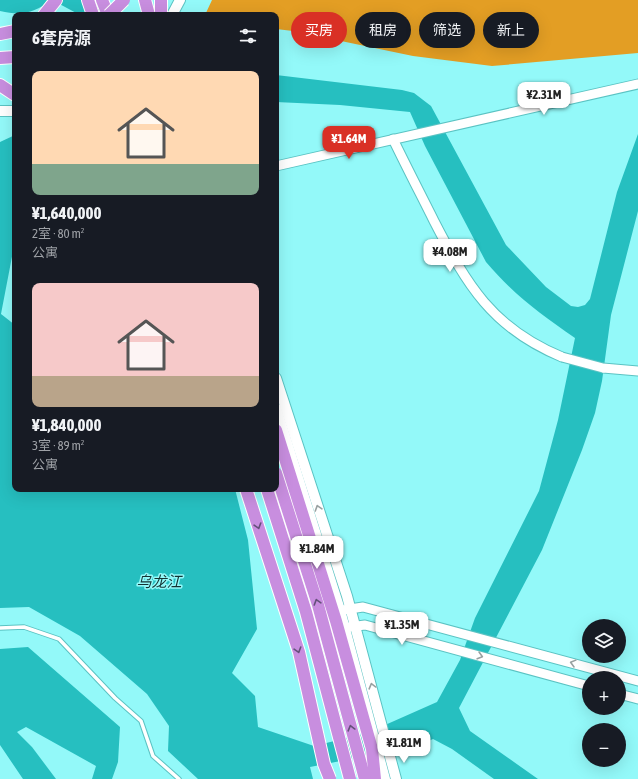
<!DOCTYPE html>
<html lang="zh">
<head>
<meta charset="utf-8">
<style>
	body { margin:0; font-family:"Asap Condensed","Noto Sans SC",sans-serif; background:#20242c; color:#f1f3f6; height:100vh; display:flex; flex-direction:column; font-size:15px; white-space:nowrap }
	* { box-sizing:border-box; margin:0 }
	p { font-size:13px; color:#9ea1a6 }
	.icon { flex:none; width:22px; height:22px; fill:none; stroke:currentColor; stroke-width:2; stroke-linecap:round; stroke-linejoin:round }
	.map { position:relative; flex:1; overflow:hidden }
	.sheet { position:absolute; left:12px; top:12px; width:267px; height:480px; display:flex; flex-direction:column; background:#171b24; border-radius:8px; box-shadow:0 4px 16px #0002 }
	.sheet>* { flex:none }
	.hud { position:absolute; left:291px; top:12px; width:287px; height:36px; display:flex; gap:8px }
	.buttons { position:absolute; left:582px; top:619px; display:grid; gap:8px }
	.buttons a { display:grid; place-items:center; width:44px; height:44px; border-radius:50%; background:#171b24; box-shadow:0 4px 16px #0002; font-size:20px }
	.price { position:absolute; translate:-50% -34px; padding:0 9px; border-radius:8px; background:#fff; color:#222; font-size:13px; line-height:26px; filter:drop-shadow(0 1px 2px #0008) }
	.price::after { content:''; position:absolute; left:50%; top:24px; width:12px; height:9px; margin-left:-6px; background:inherit; clip-path:polygon(0 0,100% 0,50% 100%) }
	.price.current { background:#d93025; color:#fff }
	ul { padding:0; list-style:none }
	li { display:grid; align-content:center; gap:8px; height:212px; padding:0 20px }
	li span { display:grid; place-items:center; height:124px; border-radius:8px; color:#555 }
	li>.icon { margin-inline-start:auto }
	span .icon { width:72px; height:72px; fill:#fffc; stroke-width:1 }
	li b { font-size:17px }
	h2 { display:flex; justify-content:space-between; align-items:center; height:48px; padding:0 20px; font-size:17px }
	.tag { padding:0 14px; border-radius:18px; background:#171b24; box-shadow:0 4px 16px #0002; font-size:14px; line-height:36px }
	.tag.current { background:#d93025; color:#fff }
	.map>svg:first-child { display:block }
	.forest { fill:#e39e24 }
	.water { fill:#26bfc0 }
	.lines { fill:none; stroke-linecap:round; stroke-linejoin:round }
	.service-casing { stroke:#5bc3c3; stroke-width:5.5 }
	.tertiary-casing { stroke:#5bc3c3; stroke-width:11 }
	.secondary-casing { stroke:#5bc3c3; stroke-width:12 }
	.trunk-casing { stroke:#fff; stroke-width:14 }
	.service { stroke:#fff; stroke-width:3.5 }
	.tertiary { stroke:#fff; stroke-width:9 }
	.secondary { stroke:#fff; stroke-width:10 }
	.trunk { stroke:#c88edf; stroke-width:12 }
	.tertiary-bridge-casing { stroke:#5bc3c3; stroke-width:11; stroke-linecap:butt }
	.trunk-bridge-casing { stroke:#fff; stroke-width:14; stroke-linecap:butt }
	.tertiary-bridge { stroke:#fff; stroke-width:9 }
	.trunk-bridge { stroke:#c88edf; stroke-width:12 }
	.oneway { stroke:#99a1a1 }
	.oneway2 { stroke:#64517a }
	.labels { text-anchor:middle; stroke-width:3; stroke-linejoin:round; paint-order:stroke }
	.water-label { font-size:15px; font-style:italic; fill:#143232; stroke:#93f9f9 }
</style>
</head>
<body>
<div class="map">
<svg width="638" height="779" viewBox="0 0 638 779">
	<rect width="100%" height="100%" fill="#93f9f9"/>
	<path class="forest" d="M212,0H638V53L492,66L413,56L293,31L276,29V15H205Z"/>
	<g class="water">
		<path d="M0,0H89L107,15H80L52,0C33,13 23,16 0,11Z"/>
		<path d="M276,75L402,90L414,93L431,106L506,245L546,287L571,306L578,307L585,305L590,299L617,192L638,134V211L611,315L602,381L595,413L582,450L542,550L459,708L470,731L538,779H494L452,749L433,739L417,746L310,767L313,779H198L168,751L169,726L147,694L80,636L29,607L0,608V142L15,135V241L1,314L15,325V489H235L248,540L257,629L232,673L255,696L258,727L314,746L367,733L437,702L460,660L475,618L539,491L558,420L575,338C540,314 513,294 486,262L425,146L410,112L340,105L276,102Z"/>
		<path d="M28,647L120,727L118,762L112,779H92L96,766L26,727L17,732L32,747L56,779H23L0,745V649Z"/>
	</g>
	<g class="lines">
		<g class="service-casing">
			<path id="service" d="M0,628L24,627L59,639L115,698L141,721L153,756L179,779"/>
		</g>
		<g class="tertiary-casing">
			<g id="tertiary">
				<path d="M393,139C406,166 420,193 434,221C467,285 492,328 562,357"/>
				<path d="M276,166L638,84"/>
				<path d="M603,368L638,371"/>
				<path d="M343,610L363,607L638,681"/>
				<path d="M349,627L365,625L589,686"/>
				<path d="M619,694L638,699"/>
			</g>
		</g>
		<g class="secondary-casing">
			<g id="secondary">
				<path d="M172,15L180,0"/>
				<path d="M0,111H15"/>
				<path d="M276,378L347,596L396,779"/>
				<path d="M276,408L340,610L385,779"/>
			</g>
		</g>
		<g class="trunk-casing">
			<g id="trunk">
				<path d="M88,0L93,15"/>
				<path d="M102,0L108,15"/>
				<path d="M145,0L149,15"/>
				<path d="M161,0V15"/>
				<path d="M44,15L56,0"/>
				<path d="M0,34L15,31"/>
				<path d="M0,58L15,57"/>
				<path d="M0,85L15,95"/>
			</g>
		</g>
		<use href="#service" class="service"/>
		<use href="#tertiary" class="tertiary"/>
		<use href="#secondary" class="secondary"/>
		<use href="#trunk" class="trunk"/>
		<g class="tertiary-bridge-casing">
			<path id="tertiary-bridge" d="M562,357L603,368"/>
		</g>
		<g class="trunk-bridge-casing">
			<g id="trunk-bridge">
				<path d="M109,15L124,0"/>
				<path d="M276,430L336,621L372,749L375,779"/>
				<path d="M276,473L318,605L365,779"/>
				<path d="M246,489L299,652L324,764L330,779"/>
				<path d="M267,489L306,612L350,779"/>
			</g>
		</g>
		<use href="#tertiary-bridge" class="tertiary-bridge"/>
		<use href="#trunk-bridge" class="trunk-bridge"/>
	</g>
	<defs><path id="oneway-chevron" d="M-2-3.5L2.5 0L-2 3.5" fill="none" stroke-width="1.6" stroke-linecap="round" stroke-linejoin="round"/></defs>
	<g class="oneway">
		<use href="#oneway-chevron" transform="translate(318 508) rotate(-108)"/>
		<use href="#oneway-chevron" transform="translate(480 656) rotate(16)"/>
		<use href="#oneway-chevron" transform="translate(573 663) rotate(-165)"/>
		<use href="#oneway-chevron" transform="translate(372 686) rotate(-105)"/>
	</g>
	<g class="oneway2">
		<use href="#oneway-chevron" transform="translate(258 526) rotate(73)"/>
		<use href="#oneway-chevron" transform="translate(317 602) rotate(-107)"/>
		<use href="#oneway-chevron" transform="translate(298 650) rotate(73)"/>
		<use href="#oneway-chevron" transform="translate(351 728) rotate(-105)"/>
	</g>
	<g class="labels">
		<g class="water-label">
			<text x="159" y="587">乌龙江</text>
		</g>
	</g>
</svg>
<div class="buttons">
<a><svg class="icon" aria-label="layers" viewBox="0 0 24 24"><path d="M12 4l9 5-9 5-9-5zM3 14l9 5 9-5"/></svg></a>
<a>+</a>
<a>−</a>
</div>
<b class="price" style="left:544px;top:116px">¥2.31M</b>
<b class="price current" style="left:349px;top:160px">¥1.64M</b>
<b class="price" style="left:450px;top:273px">¥4.08M</b>
<b class="price" style="left:317px;top:570px">¥1.84M</b>
<b class="price" style="left:402px;top:646px">¥1.35M</b>
<b class="price" style="left:404px;top:764px">¥1.81M</b>
<div class="hud">
<a class="tag current">买房</a>
<a class="tag">租房</a>
<a class="tag">筛选</a>
<a class="tag">新上</a>
</div>
<section class="sheet">
<h2>6套房源<svg class="icon" aria-label="filters" viewBox="0 0 24 24"><path d="M4 7h16M4 17h16"/><circle cx="9" cy="7" r="2"/><circle cx="15" cy="17" r="2"/></svg></h2>
<ul>
<li><span style="background:linear-gradient(#ffd9b3 75%,#7fa58c 0)"><svg class="icon" aria-label="home" viewBox="0 0 24 24"><path d="M3 11l9-7 9 7M6 9v11h12V9"/></svg></span><div><b>¥1,640,000</b><p>2室 · 80 m²</p><p>公寓</p></div></li>
<li><span style="background:linear-gradient(#f6c9c9 75%,#b9a48a 0)"><svg class="icon" aria-label="home" viewBox="0 0 24 24"><path d="M3 11l9-7 9 7M6 9v11h12V9"/></svg></span><div><b>¥1,840,000</b><p>3室 · 89 m²</p><p>公寓</p></div></li>
</ul>
</section>
</div>
</body>
</html>
